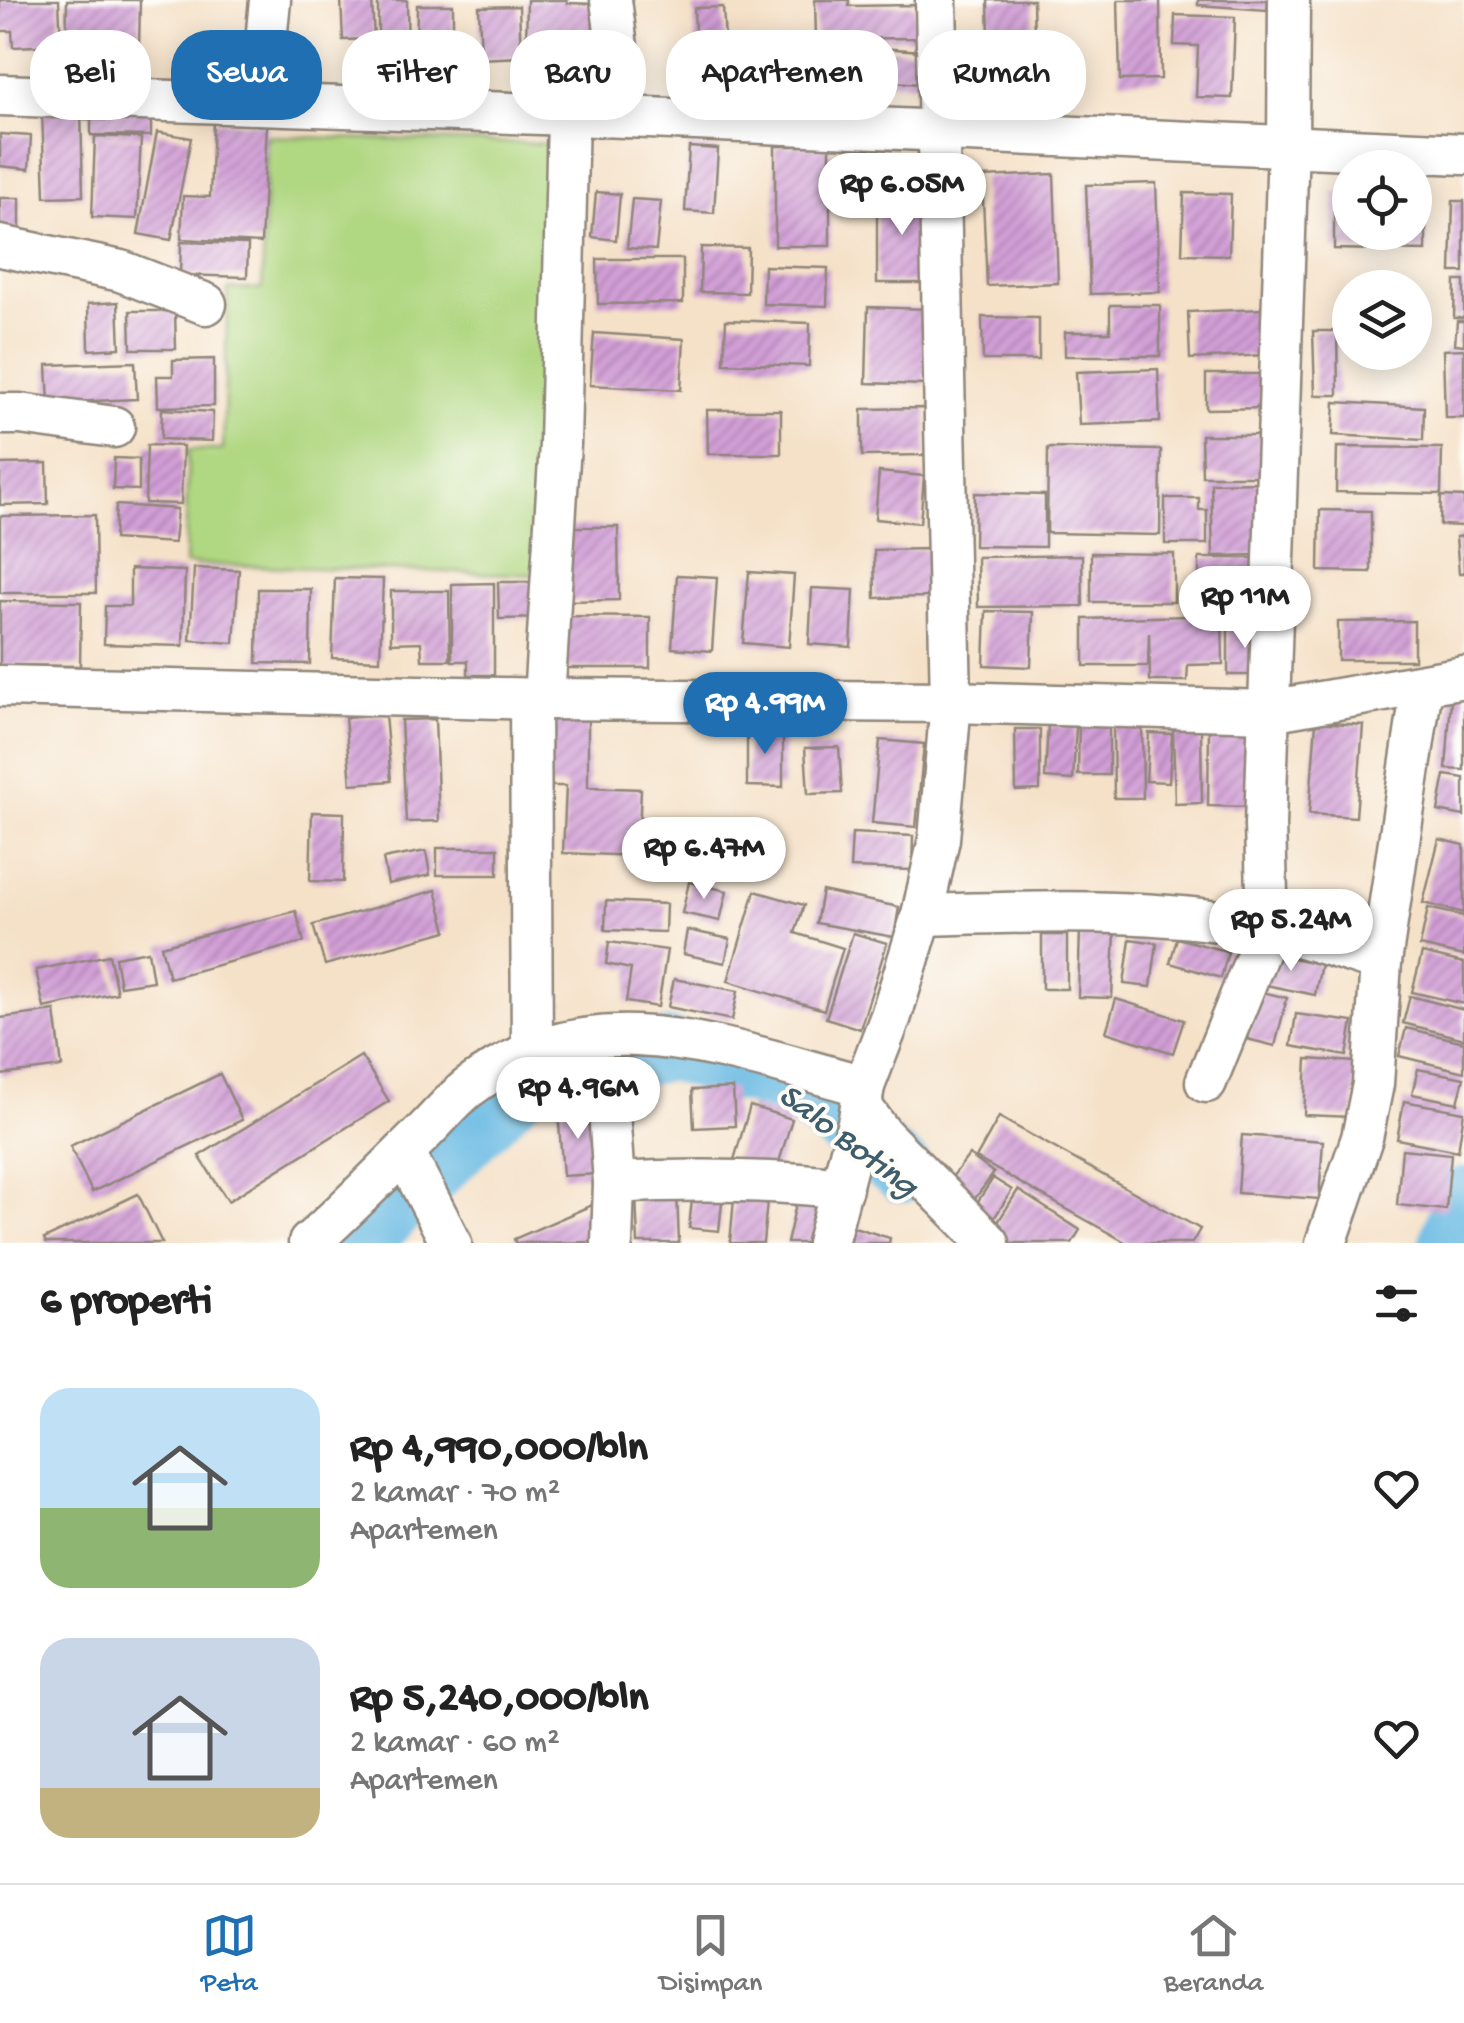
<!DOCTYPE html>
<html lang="id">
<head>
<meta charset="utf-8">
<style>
	body { margin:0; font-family:"Gochi Hand",sans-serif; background:#f2f2f2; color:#222; height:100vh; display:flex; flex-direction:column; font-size:38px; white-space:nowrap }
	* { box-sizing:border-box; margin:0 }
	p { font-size:32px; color:#767676 }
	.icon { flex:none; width:55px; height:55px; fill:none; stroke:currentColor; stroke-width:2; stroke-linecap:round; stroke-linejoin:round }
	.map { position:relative; height:1243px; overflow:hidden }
	.sheet { display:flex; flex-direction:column; background:#fff; flex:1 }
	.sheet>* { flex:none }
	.top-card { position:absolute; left:30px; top:30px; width:1405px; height:90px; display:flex; gap:20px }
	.fabs { position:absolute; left:1332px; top:150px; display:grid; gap:20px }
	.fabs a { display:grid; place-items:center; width:100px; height:100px; border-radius:50%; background:#fff; box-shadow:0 5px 25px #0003; font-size:50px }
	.price { position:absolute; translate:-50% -85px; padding:0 22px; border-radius:35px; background:#fff; color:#222; font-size:32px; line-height:65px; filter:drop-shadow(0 2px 5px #0008) }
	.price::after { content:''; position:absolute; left:50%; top:60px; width:30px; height:22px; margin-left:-15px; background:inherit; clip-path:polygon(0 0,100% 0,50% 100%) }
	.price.active { background:#1f6fb2; color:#fff }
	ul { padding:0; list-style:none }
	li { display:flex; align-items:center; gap:30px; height:250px; padding:0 40px }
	li span { display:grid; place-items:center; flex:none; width:280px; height:200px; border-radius:30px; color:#555 }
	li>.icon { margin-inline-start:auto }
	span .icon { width:120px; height:120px; fill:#fffc; stroke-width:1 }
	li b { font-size:42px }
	h2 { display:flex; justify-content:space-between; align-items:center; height:120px; padding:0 40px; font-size:42px }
	.chip { padding:0 35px; border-radius:40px; background:#fff; box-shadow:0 5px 25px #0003; font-size:35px; line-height:90px }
	.chip.active { background:#1f6fb2; color:#fff }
	.tab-bar { display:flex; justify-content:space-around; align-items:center; height:140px; border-top:2px solid #e0e0e0; background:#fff; font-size:28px; color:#767676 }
	.tab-bar a { display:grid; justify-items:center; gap:5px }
	.tab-bar .active { color:#1f6fb2 }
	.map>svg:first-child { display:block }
	.green { fill:#b0d781; stroke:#6e8156; stroke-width:2.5 }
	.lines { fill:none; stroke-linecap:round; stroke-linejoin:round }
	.river { stroke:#68b9e3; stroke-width:62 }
	.building { fill:url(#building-hatch) }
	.minor-casing { stroke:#90867a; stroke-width:45 }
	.minor { stroke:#fff; stroke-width:40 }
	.labels { text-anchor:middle; stroke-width:8; stroke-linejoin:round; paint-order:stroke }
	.water-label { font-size:35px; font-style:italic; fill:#405d6b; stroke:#fdfcf7 }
</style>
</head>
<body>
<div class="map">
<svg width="1464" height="1243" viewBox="0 0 1464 1243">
	<defs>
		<pattern id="building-hatch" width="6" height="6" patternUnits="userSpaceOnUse" patternTransform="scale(2.5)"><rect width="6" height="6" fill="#d29fd7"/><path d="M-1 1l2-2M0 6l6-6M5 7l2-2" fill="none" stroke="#ab82af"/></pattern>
	</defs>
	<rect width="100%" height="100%" fill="#fdfcf7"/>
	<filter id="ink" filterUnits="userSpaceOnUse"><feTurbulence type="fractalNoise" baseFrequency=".01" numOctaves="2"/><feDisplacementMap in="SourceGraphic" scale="20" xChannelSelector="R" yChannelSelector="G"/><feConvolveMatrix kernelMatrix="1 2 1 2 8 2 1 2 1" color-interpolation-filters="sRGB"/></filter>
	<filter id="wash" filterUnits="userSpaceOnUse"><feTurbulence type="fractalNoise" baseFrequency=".0048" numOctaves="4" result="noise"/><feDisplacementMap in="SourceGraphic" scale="40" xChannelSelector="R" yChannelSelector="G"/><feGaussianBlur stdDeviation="2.25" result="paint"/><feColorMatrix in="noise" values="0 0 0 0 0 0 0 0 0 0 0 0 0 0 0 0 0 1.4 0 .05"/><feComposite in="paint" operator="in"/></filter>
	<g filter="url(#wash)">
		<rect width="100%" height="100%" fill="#f5e1c8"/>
		<path class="green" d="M267,136L558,144L544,575L185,564L188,450H223L228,289H262Z"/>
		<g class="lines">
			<g class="river">
				<path d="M359,1243L529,1077L670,1050L791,1085L903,1172"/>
				<path d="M1450,1243L1464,1198"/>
			</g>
		</g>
		<g id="blocks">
			<g class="building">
				<path d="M0,0H59L61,45L13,47L12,31H0Z"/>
				<path d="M67,0H140L139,50L66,49Z"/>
				<path d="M341,0H372L374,39L343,40Z"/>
				<path d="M378,0H407L408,68L353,69V48H378Z"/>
				<path d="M527,0H567V3L594,4L592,48L526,45Z"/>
				<path d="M815,0H849V6L915,5L916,38L816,39Z"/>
				<path d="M988,0H1033L1035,81L990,82Z"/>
				<path d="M1118,0H1160L1161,79L1120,80Z"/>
				<path d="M1198,0H1268L1267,10L1198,5Z"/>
				<path d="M417,5H453V70H416Z"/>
				<path d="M519,6L521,57L481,59L479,7Z"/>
				<path d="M723,7L726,57L696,58L694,8Z"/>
				<path d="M1175,15L1235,17L1232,98L1196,97L1198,46L1174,45Z"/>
				<path d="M852,46L936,52L934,85L850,79Z"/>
				<path d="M692,63L787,64L786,91L692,90Z"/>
				<path d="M91,105H151V136L91,135Z"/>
				<path d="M81,109L83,196L45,197L42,111Z"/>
				<path d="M213,121L267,124L261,243L181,239L183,196L210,197Z"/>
				<path d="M157,132L191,138L171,240L138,234Z"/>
				<path d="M0,134L31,136L29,169L0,166Z"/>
				<path d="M95,136L141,138L137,219L92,217Z"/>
				<rect x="775" y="146" width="55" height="100"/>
				<path d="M689,147L718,149L714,213L685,211Z"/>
				<path d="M1054,174L1058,283L987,286L982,177Z"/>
				<path d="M1156,183L1160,292L1090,294L1086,185Z"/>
				<path d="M596,192L620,194L616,240L592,237Z"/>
				<path d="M877,193H928L927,283H877Z"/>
				<path d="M1184,193L1231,194L1229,255L1182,254Z"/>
				<path d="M1334,193H1350V232H1415V194H1426V251L1334,249Z"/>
				<rect x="0" y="198" width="20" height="32"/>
				<path d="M632,199L661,201L656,250L627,248Z"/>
				<path d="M1453,201H1464V272H1451Z"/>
				<path d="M181,242L248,244L247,277L180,275Z"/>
				<path d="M701,247L748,248L747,293L700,292Z"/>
				<path d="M597,259H683V303L598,304Z"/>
				<path d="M764,266L828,268L827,306L763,304Z"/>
				<path d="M1455,281H1464V318H1454Z"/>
				<path d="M118,302L120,348L89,350L88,304Z"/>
				<path d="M1110,305H1160V356H1065V332H1110Z"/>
				<path d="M868,307L927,309L925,385L866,383Z"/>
				<path d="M1263,309L1266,355L1190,359L1188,312Z"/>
				<path d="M130,311H175L176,349H131Z"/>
				<path d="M982,317L1039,318V360H983Z"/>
				<path d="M726,320L810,323L809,366L724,363Z"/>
				<path d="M1457,321H1464V345L1455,344Z"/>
				<path d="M1313,331H1337L1338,395H1315Z"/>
				<path d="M594,333L684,339L681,390L590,385Z"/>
				<path d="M1464,349V418H1445L1443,350Z"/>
				<path d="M214,359V406L158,407L157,376H173V360Z"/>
				<path d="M135,362L137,399L49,403L47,365Z"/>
				<path d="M1158,369L1160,422L1079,425L1076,372Z"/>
				<path d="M1206,374H1274V408L1206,409Z"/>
				<path d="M1335,402L1424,407L1423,440L1333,435Z"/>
				<path d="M927,408L926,455L862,456V409Z"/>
				<path d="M162,409L213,412L212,441L161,439Z"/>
				<path d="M707,410H781V454H708Z"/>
				<path d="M1201,435H1272V476H1202Z"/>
				<path d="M147,445L183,446L181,504L145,503Z"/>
				<path d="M1337,447L1442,448L1441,494L1336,492Z"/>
				<path d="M1048,448L1161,450L1160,535L1047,533Z"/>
				<path d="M114,458L139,459V490L113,489Z"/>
				<path d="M47,463L48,504L0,505V464Z"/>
				<path d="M879,472L924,476L920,523L875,519Z"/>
				<path d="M1261,482L1262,555L1213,556L1211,483Z"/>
				<path d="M975,493L1045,495V547L974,546Z"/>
				<path d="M1441,496L1464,497V526L1440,525Z"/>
				<path d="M1165,498H1199V510H1207V544H1165Z"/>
				<path d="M116,505L177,509L174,543L114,539Z"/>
				<path d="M1320,510L1371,511V572L1319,571Z"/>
				<path d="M95,515L96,593H0V516Z"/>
				<path d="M566,527H618L619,600L567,601Z"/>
				<path d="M1464,536V573H1459L1456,537Z"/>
				<path d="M929,549L930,597L875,598L874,550Z"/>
				<path d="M1091,553L1174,554V602H1091Z"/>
				<path d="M1082,555L1083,606L978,607L977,557Z"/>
				<rect x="1199" y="558" width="64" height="44"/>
				<path d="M194,568L239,570L234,643L190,640Z"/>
				<path d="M130,569L185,571L183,646L104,644L105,606H130Z"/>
				<path d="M749,572L794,575L789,647L743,643Z"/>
				<path d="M677,575L717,577L712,651L672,648Z"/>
				<path d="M335,578L383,579L380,660L332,658Z"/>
				<path d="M498,582H541V618L499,619Z"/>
				<path d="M494,583V675H468V661H452V584Z"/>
				<path d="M812,588L854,590L851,647L809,644Z"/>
				<path d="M258,589H311L310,664L257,663Z"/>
				<path d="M391,591H449L450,660H422L421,642L391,643Z"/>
				<path d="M0,601L81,602L80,666L0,665Z"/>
				<path d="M986,611L1033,612L1031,667L984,665Z"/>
				<path d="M1222,615L1223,664L1188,665L1187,681H1150L1149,633L1148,666H1084V619Z"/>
				<path d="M557,616L650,617V668H557Z"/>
				<path d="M1414,621V660H1338V622Z"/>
				<rect x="1228" y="628" width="34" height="47"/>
				<path d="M1452,685L1464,686V770L1446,769Z"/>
				<path d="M385,715L391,781L351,784L345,718Z"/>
				<path d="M588,716V787L641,789L638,856L563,853L566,786H547V717Z"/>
				<path d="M435,719L439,821L406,822L401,720Z"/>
				<path d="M1079,722H1109V775H1078Z"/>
				<path d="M1113,722H1142L1143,798H1114Z"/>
				<path d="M1316,722L1363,725L1356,817L1309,814Z"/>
				<path d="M1048,725L1076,727L1073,780L1045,778Z"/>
				<path d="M747,728H783V787L747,786Z"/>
				<path d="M1201,728L1202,803L1175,804L1173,729Z"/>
				<path d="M1015,729H1040V790L1016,791Z"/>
				<path d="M1209,729L1252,730L1251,807L1208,806Z"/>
				<path d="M1149,733L1172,734L1169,782L1146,781Z"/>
				<path d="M880,740L924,744L916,827L872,823Z"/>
				<path d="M839,747L842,793L808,794L805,748Z"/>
				<path d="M1445,775L1464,778V816L1438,811Z"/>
				<path d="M312,812L344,813L343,882L310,881Z"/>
				<path d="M852,833L913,836L912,870L850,868Z"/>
				<path d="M1439,839L1464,845V913L1423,903Z"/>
				<rect x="437" y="848" width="61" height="27"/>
				<path d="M426,851L430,875L388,884L383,859Z"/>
				<path d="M689,882L727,891L720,921L682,913Z"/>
				<path d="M436,890L447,931L325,965L313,925Z"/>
				<path d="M755,891L804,905L795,933L843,948L824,1010L728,981Z"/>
				<path d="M822,891L899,907L894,937L816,923Z"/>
				<path d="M606,901L666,904L665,932L605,930Z"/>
				<path d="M1428,908L1464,916V956L1420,946Z"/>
				<path d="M296,911L304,942L169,978L161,946Z"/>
				<path d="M1080,929L1115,931L1112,998L1078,997Z"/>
				<path d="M687,930L730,939L725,963L683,954Z"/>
				<path d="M853,933L887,943L860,1029L826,1018Z"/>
				<rect x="1042" y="935" width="25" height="54"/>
				<path d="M1177,938L1228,952L1221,978L1170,963Z"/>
				<path d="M1130,939L1157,943L1151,987L1124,984Z"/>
				<path d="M609,942L667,950L658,1007L626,1002L631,969L606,964Z"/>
				<path d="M148,951L153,981L120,986L115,957Z"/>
				<path d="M1268,953L1321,964L1315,995L1261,984Z"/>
				<path d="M1422,953L1464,963V1004L1412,992Z"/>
				<path d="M109,955L117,993L44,1008L36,970Z"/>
				<path d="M674,979L738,991L732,1020L668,1007Z"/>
				<path d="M1259,991L1287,998L1275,1046L1247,1039Z"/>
				<path d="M1410,996L1464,1010V1039L1403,1023Z"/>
				<path d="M1116,999L1184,1020L1173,1053L1106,1032Z"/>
				<path d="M55,1011L62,1067L0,1075V1018Z"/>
				<path d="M1296,1014L1353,1022L1347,1056L1291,1046Z"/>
				<path d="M1406,1028L1464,1042V1072L1399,1056Z"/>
				<path d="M361,1056L389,1101L228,1201L199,1156Z"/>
				<path d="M1307,1059L1356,1062L1353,1117L1304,1115Z"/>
				<path d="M1418,1069L1464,1078L1458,1103L1412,1094Z"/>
				<path d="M220,1074L242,1120L92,1192L70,1146Z"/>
				<path d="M733,1088L735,1126L694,1128L692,1090Z"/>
				<path d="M1404,1101L1464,1112L1458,1151L1397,1139Z"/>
				<path d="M750,1106L792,1119L776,1172L734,1160Z"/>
				<path d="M592,1108L597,1174L563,1176L558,1111Z"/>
				<path d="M999,1117L1200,1229L1192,1243H1127L976,1158Z"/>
				<path d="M1242,1135L1323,1141L1319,1199L1238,1193Z"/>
				<path d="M1402,1149L1451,1154L1446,1210L1397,1205Z"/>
				<path d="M969,1155L994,1173L967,1209L942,1190Z"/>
				<path d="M993,1178L1012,1190L988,1228L969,1215Z"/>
				<path d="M735,1187L768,1191L763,1243H730Z"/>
				<path d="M693,1189L723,1193L719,1231L689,1228Z"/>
				<path d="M1018,1190L1080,1230L1072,1243H1007L991,1233Z"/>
				<path d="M677,1193L679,1243H638L636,1195Z"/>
				<path d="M138,1194L162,1243H46L44,1239Z"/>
				<path d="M798,1195L832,1203L822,1243H787Z"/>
				<path d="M592,1205L609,1242L516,1243L514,1239Z"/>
				<path d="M854,1227L890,1238L889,1243H849Z"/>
			</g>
		</g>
	</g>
	<g filter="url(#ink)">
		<use href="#blocks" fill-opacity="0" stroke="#90867a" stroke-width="2.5"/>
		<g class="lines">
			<g class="minor-casing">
				<g id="minor">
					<path d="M611,0L626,117"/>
					<path d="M936,0L951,702L939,839L922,915C1040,912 1147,907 1264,928C1303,935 1343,950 1381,962"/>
					<path d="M0,95L626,117L1464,154"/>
					<path d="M260,104L270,0"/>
					<path d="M0,246L121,271L206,304"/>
					<path d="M0,414H20L114,427"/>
					<path d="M0,686L544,699L951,702L1269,711L1464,677"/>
					<path d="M530,699L532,1050"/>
					<path d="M544,699L560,444L568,115"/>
					<path d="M1206,1082L1268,928L1265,825L1288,145L1289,0"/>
					<path d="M608,1097L614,1183L612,1243"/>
					<path d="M861,1106L883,1136L989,1243"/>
					<path d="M404,1152L451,1243"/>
					<path d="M614,1183C691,1179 765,1179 842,1188"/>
					<path d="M309,1243C349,1208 386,1169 425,1131C439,1117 453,1100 468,1088C595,992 729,1051 864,1086"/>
					<path d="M827,1243L859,1119L864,1086L891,1016L922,915"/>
					<path d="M1326,1243L1362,1138L1373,1084L1381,962L1422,687"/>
				</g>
			</g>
			<use href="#minor" class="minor"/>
		</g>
	</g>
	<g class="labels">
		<g class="water-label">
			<text transform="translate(850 1138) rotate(37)" y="12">Salo Boting</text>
		</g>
	</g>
</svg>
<div class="fabs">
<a><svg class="icon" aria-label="locate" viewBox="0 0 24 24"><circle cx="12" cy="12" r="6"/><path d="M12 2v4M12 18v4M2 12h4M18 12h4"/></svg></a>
<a><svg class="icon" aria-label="layers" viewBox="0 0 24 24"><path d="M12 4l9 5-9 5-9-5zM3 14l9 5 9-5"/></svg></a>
</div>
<b class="price" style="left:902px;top:238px">Rp 6.05M</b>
<b class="price" style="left:1245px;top:651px">Rp 11M</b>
<b class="price active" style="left:765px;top:757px">Rp 4.99M</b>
<b class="price" style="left:704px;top:902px">Rp 6.47M</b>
<b class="price" style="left:1291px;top:974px">Rp 5.24M</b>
<b class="price" style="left:578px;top:1142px">Rp 4.96M</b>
<div class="top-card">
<a class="chip">Beli</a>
<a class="chip active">Sewa</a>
<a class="chip">Filter</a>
<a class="chip">Baru</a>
<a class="chip">Apartemen</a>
<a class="chip">Rumah</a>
</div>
</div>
<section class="sheet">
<h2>6 properti<svg class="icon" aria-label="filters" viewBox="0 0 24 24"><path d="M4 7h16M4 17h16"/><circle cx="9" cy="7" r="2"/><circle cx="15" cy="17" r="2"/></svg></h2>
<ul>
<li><span style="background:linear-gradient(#bfe0f5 60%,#8fb573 0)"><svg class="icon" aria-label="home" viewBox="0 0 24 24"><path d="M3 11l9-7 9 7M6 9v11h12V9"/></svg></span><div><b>Rp 4,990,000/bln</b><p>2 kamar · 70 m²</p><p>Apartemen</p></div><svg class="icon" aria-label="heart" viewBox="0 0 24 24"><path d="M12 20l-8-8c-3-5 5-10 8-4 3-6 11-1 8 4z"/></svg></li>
<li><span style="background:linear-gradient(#c9d6e8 75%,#c2b280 0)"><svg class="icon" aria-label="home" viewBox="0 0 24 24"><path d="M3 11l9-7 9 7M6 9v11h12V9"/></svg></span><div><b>Rp 5,240,000/bln</b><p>2 kamar · 60 m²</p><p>Apartemen</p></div><svg class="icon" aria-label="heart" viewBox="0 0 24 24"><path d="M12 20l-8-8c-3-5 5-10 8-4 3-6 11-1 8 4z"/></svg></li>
</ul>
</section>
<nav class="tab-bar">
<a class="active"><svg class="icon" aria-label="map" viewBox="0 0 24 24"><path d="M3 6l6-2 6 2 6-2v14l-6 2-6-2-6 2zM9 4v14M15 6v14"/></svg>Peta</a>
<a><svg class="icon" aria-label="saved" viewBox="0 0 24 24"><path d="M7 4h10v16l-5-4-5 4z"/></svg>Disimpan</a>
<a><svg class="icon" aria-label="home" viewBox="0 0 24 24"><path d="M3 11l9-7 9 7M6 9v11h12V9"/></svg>Beranda</a>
</nav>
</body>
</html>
